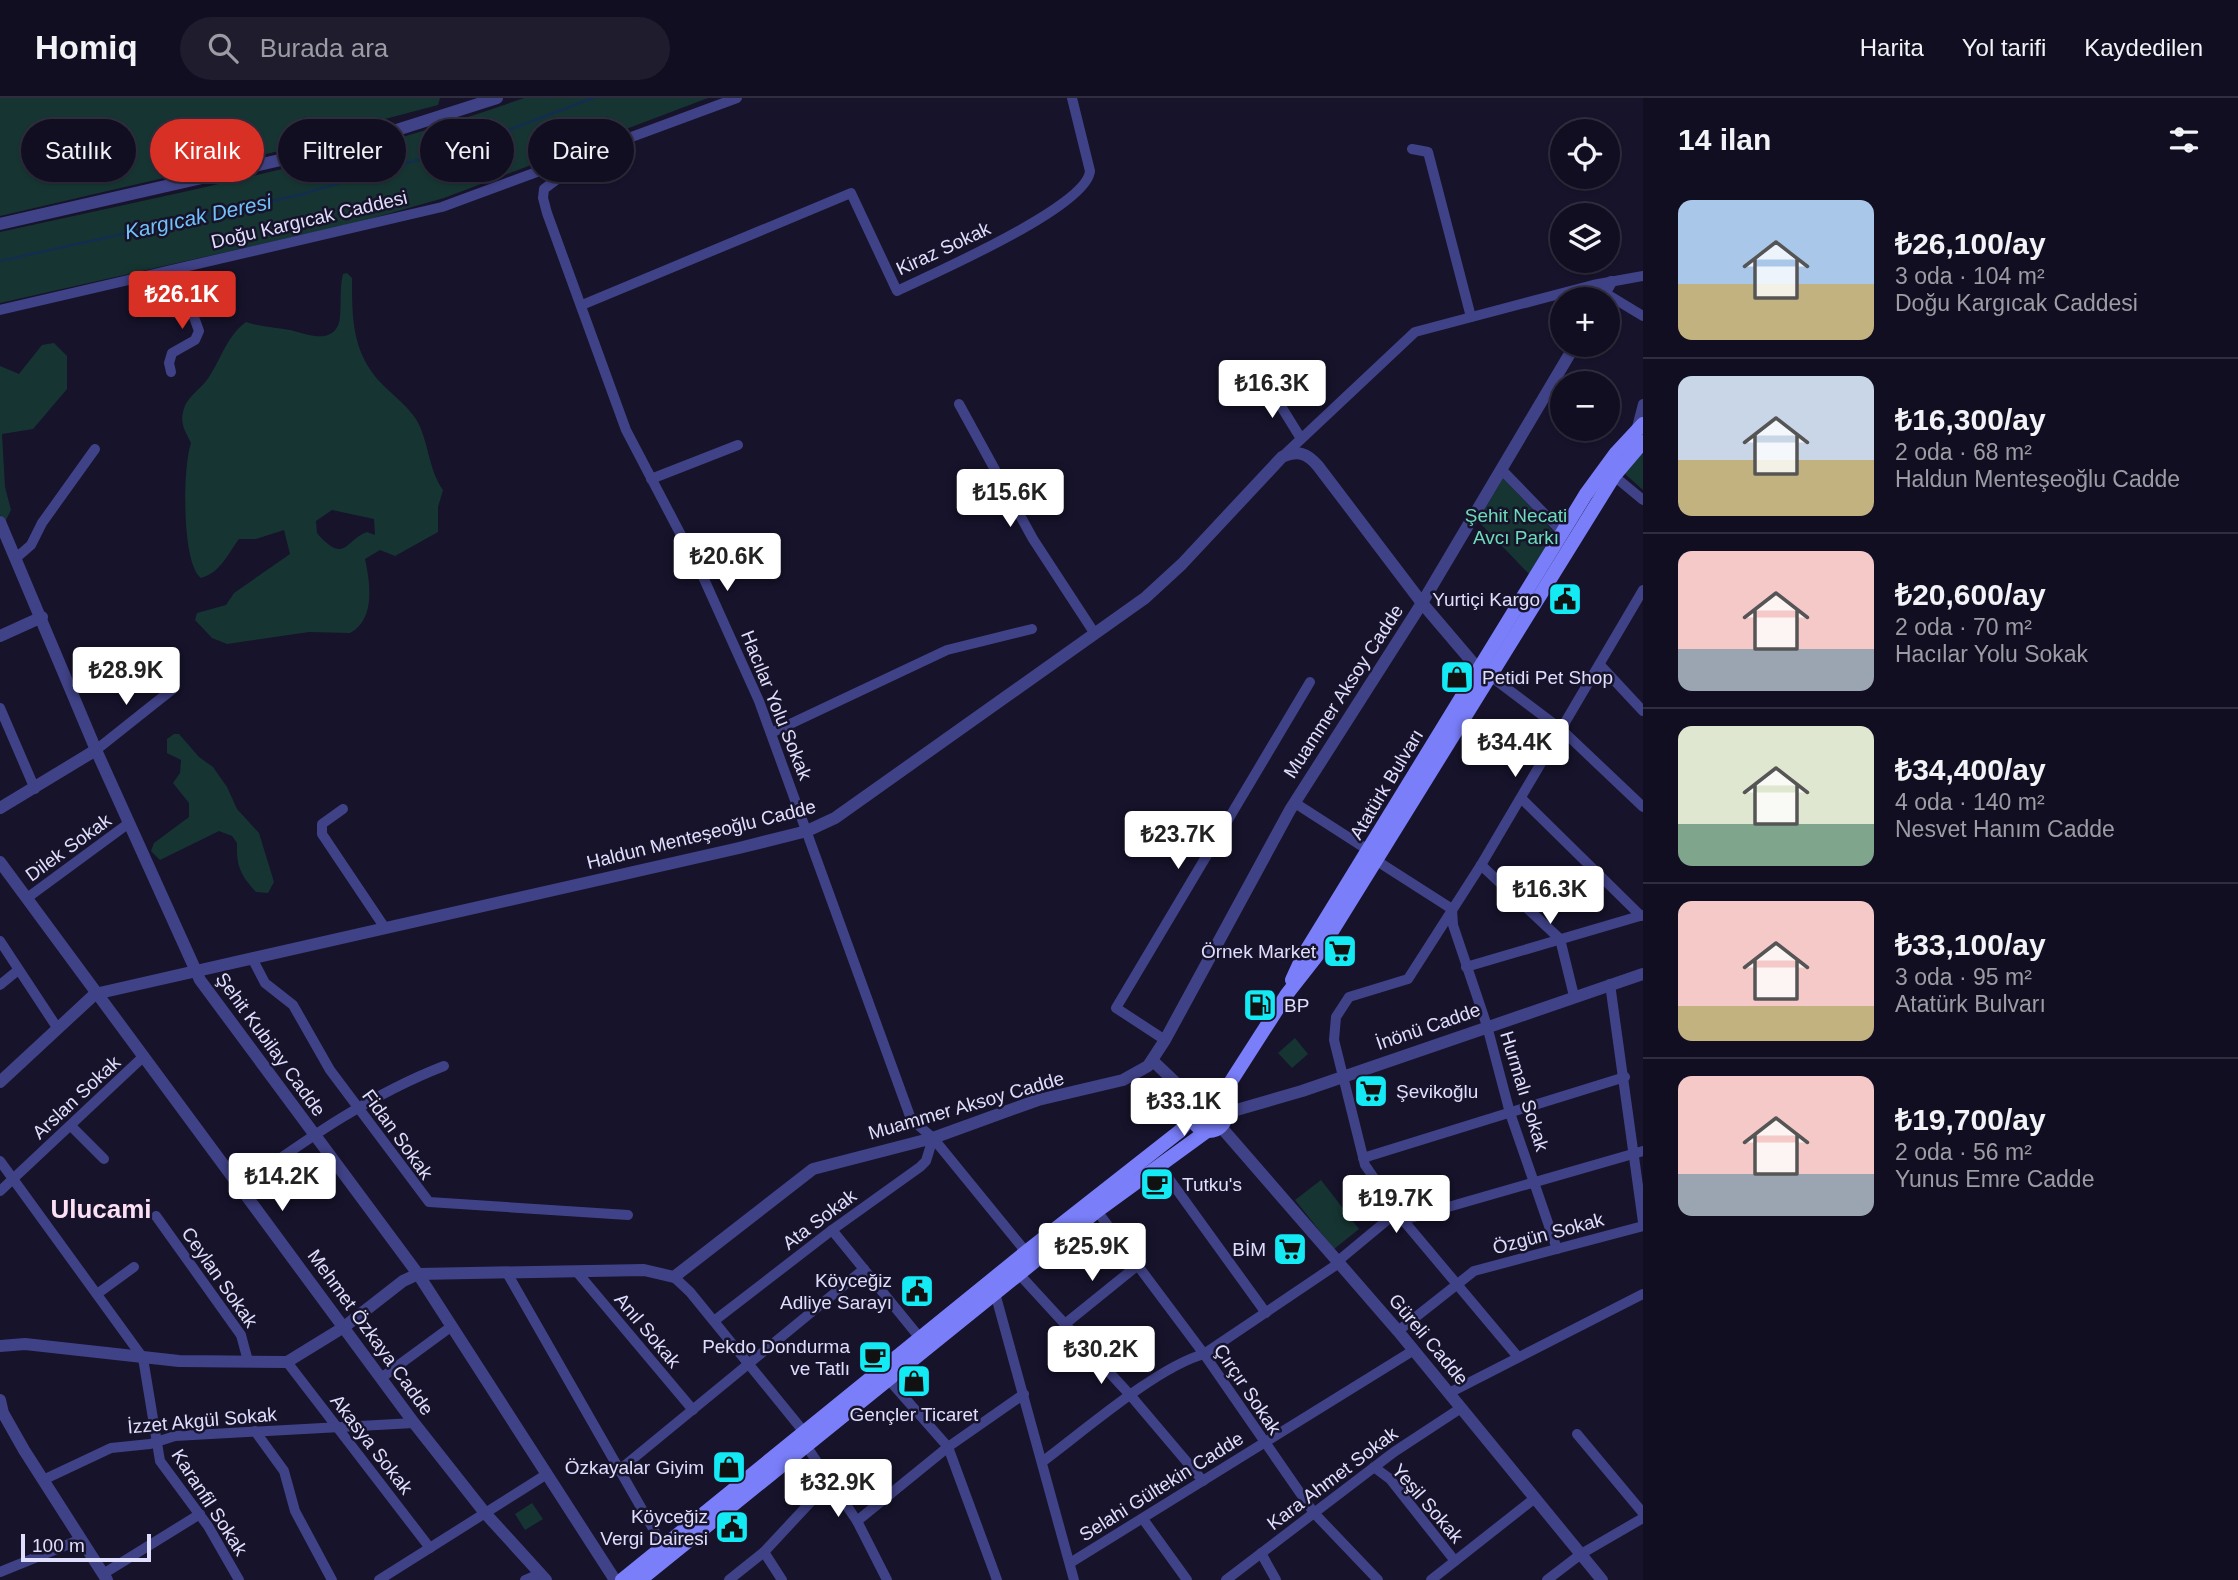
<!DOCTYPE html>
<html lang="tr">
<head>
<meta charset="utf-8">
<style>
	body { margin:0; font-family:Helvetica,sans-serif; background:#1e1c2d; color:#f1f3f6; height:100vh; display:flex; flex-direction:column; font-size:26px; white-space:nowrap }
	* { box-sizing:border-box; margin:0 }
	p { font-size:23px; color:#9c9ca5 }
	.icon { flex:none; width:38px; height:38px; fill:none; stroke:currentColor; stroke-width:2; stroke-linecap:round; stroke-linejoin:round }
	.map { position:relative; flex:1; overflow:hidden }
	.side { display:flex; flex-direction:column; background:#100e20; width:595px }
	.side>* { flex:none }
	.hud { position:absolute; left:21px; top:21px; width:665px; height:63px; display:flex; gap:14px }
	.buttons { position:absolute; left:1550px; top:21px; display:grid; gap:14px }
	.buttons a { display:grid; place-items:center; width:70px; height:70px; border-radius:50%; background:#100e20; box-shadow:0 2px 5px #0004,0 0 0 2px #302e3e; font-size:35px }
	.scale { position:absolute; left:21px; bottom:18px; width:130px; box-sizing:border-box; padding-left:7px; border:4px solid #e0defd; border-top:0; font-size:19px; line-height:24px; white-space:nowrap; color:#e0defd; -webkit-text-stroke:5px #16132b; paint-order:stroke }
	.price { position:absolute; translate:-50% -60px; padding:0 16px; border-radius:7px; background:#fff; color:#222; font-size:23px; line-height:46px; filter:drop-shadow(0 2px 4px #0008) }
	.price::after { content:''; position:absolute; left:50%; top:42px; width:21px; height:16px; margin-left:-10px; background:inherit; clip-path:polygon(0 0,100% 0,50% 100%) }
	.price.on { background:#d93025; color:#fff }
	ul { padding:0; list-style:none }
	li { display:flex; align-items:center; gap:21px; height:175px; padding:0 35px }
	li+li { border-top:2px solid #302e3e }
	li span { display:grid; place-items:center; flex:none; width:196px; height:140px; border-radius:14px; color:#555 }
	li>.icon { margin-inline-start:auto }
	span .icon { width:84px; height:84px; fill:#fffc; stroke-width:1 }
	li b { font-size:30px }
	h2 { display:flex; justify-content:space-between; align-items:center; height:84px; padding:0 35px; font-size:30px }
	.pill { padding:0 24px; border-radius:32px; background:#100e20; box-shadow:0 2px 5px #0004,0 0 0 2px #302e3e; font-size:24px; line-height:63px }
	.pill.on { background:#d93025; color:#fff }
	header { display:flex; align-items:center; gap:42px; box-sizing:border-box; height:98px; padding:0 35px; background:#100e20; border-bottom:2px solid #302e3e }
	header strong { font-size:33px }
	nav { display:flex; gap:38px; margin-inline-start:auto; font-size:24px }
	.search { width:490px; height:63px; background:#1e1c2d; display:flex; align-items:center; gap:18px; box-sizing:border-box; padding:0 24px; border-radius:38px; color:#9c9ca5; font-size:26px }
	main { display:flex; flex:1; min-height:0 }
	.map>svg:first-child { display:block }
	.green { fill:#163532; fill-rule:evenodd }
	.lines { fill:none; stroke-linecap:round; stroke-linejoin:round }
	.stream { stroke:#122d50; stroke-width:2.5 }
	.minor { stroke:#404287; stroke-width:10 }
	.tertiary { stroke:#404287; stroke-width:12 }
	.secondary { stroke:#7a7ef9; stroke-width:14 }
	.labels { text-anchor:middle; stroke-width:5; stroke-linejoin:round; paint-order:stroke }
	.street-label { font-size:19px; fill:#e0defd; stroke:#16132b }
	.park-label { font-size:19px; fill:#6cdcb9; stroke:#16132b }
	.poi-label { font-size:19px; fill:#e0defd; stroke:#16132b; text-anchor:end }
	.water-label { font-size:21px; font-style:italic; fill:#72c2f8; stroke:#16132b }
	.district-label { font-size:26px; font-weight:bold; fill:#fee0f5; stroke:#16132b }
</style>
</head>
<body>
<header>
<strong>Homiq</strong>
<div class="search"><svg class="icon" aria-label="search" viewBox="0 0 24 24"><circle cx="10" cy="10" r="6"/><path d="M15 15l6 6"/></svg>Burada ara</div>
<nav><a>Harita</a><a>Yol tarifi</a><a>Kaydedilen</a></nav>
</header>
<main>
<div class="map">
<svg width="1643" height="1482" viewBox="0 0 1643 1482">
	<rect width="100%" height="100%" fill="#16132b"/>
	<g class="green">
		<path d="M0,0H440L438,7L366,26L305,47L0,118Z"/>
		<path d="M524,0H708L444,100L359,124L0,205V134C178,95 352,61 524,0Z"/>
		<path d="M347,175L352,180C352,221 352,255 382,286C393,297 407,308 416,321C429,343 428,371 443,392L438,409V434L395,458L380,452L365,461C370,484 376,521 350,535L309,534L227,546L212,540L195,522L197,515L226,507L234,495L290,456L284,432L256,441H239C227,457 221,474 201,480C181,465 183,367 191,345C186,334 180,327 183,314C187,297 201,292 209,279C222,259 227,238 246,224C262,229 274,229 290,232C304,235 331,248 339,225C342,215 339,191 343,176ZM332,412L374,421L375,437L367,434C346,441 345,468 317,435L316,423Z"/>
		<path d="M54,245L67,258V291L33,331L2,336L5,389L11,412L5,424L0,417V268L19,276L42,247Z"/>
		<path d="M1643,355V392L1624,375Z"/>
		<path d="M1503,380L1554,434L1529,476L1478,423Z"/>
		<path d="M174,636H179L199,659L213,669L227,689L237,711L259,735L274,784L268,795L256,794C241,778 236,768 237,745L232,738L219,733L160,762L151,753L154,745L189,719V705L173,685L180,675L181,662L167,655V641Z"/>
		<path d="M1295,940L1308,956L1292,970L1278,955Z"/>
		<path d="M1321,1082L1359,1131L1334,1151L1295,1102Z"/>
		<path d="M532,1405L543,1421L525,1432L515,1416Z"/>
	</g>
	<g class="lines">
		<path class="stream" d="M0,163L299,97L471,46L593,0"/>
		<g class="minor">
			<path d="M1412,51L1428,54L1471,219"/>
			<path d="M571,62L568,73L544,91L543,100L547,115L626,332L704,481L759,603L911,1021L933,1040L1026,1154"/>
			<path d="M1605,195L1643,218"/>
			<path d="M582,207L851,95L897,193C932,176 1087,109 1090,73L1072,0"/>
			<path d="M0,212L442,109L737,0"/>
			<path d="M171,274L169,265L172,255L195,242L199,233L177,172"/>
			<path d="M1269,289L1300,339"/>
			<path d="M959,306L1033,441L1095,536"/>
			<path d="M1636,333L1643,306"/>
			<path d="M1282,359L1415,234L1593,187L1643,178"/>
			<path d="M1501,371L1563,435"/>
			<path d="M1614,378L1643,402"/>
			<path d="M651,381L738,347"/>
			<path d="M16,460L31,447L42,425L95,351"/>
			<path d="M1600,567L1643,613"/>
			<path d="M1489,577L1562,632L1643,709"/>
			<path d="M0,610L35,691"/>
			<path d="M771,635L947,552L1032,531"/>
			<path d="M96,652L174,590"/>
			<path d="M1521,700L1641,818"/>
			<path d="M1295,705L1368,752"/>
			<path d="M343,711L322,726V736L385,830"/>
			<path d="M1377,763L1452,811L1453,827L1487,928L1510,1015L1557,1151"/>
			<path d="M1481,767L1560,841L1574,898"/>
			<path d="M27,800L129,725"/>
			<path d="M0,843L58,931"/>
			<path d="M252,860L265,885L293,907L330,972L429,1104L628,1117"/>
			<path d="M1466,869L1643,817"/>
			<path d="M1610,886L1643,1124"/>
			<path d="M0,887L17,873"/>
			<path d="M1165,942L1116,910L1310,584"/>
			<path d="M71,1028L104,1061"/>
			<path d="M1363,1060L1625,979"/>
			<path d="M0,1063L143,1260L160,1363L208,1428L239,1482"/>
			<path d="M1159,1067L1266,1215"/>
			<path d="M241,1088C306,1042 369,997 444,968"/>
			<path d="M0,1093L144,958"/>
			<path d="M1097,1113L1204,1256L1314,1415L1378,1482"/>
			<path d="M156,1118L241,1237L248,1263"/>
			<path d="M1403,1122L1643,1053"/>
			<path d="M832,1132L920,1240"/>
			<path d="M1338,1163L1397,1114"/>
			<path d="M577,1174L693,1312"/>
			<path d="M507,1175L663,1448"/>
			<path d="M1019,1176L1131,1298L1203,1383"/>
			<path d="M674,1179L690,1194L804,1334"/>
			<path d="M995,1195L1074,1482"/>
			<path d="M97,1196L134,1169"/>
			<path d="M714,1223L832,1132L920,1069L926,1063L933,1040"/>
			<path d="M1065,1226L1138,1167"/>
			<path d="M1398,1233L1474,1173L1643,1128"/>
			<path d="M1518,1259L1403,1122L1365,1067L1334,942L1336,919L1349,899L1408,881L1481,767L1643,492"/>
			<path d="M287,1264L430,1450"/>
			<path d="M381,1280L452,1228"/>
			<path d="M889,1282L948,1349L997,1482"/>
			<path d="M1449,1295L1643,1196"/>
			<path d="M255,1333L284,1373L295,1413L332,1482"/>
			<path d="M1577,1336L1643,1415"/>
			<path d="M807,1349L857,1423L887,1482"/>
			<path d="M1042,1364C1084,1333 1157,1269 1204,1256L1339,1165"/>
			<path d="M1374,1369L1390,1381L1455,1463"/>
			<path d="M618,1373L864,1171"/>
			<path d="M43,1382L111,1350L150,1346L175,1338L414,1325"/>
			<path d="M1143,1421L1187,1482"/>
			<path d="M857,1423L948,1349L1024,1296"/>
			<path d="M764,1454L782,1482"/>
			<path d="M1261,1455L1276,1482"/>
			<path d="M1070,1465L1414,1252"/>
			<path d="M0,1474L79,1442"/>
			<path d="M103,1476L200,1416"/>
			<path d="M379,1482L547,1376"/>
			<path d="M525,1482L539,1476"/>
			<path d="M729,1482L764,1454L831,1382"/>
			<path d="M1226,1482L1394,1354L1461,1310"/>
			<path d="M1431,1482L1535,1400"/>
			<path d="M1547,1482L1581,1456L1643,1420"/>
		</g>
		<g class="tertiary">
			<path d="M0,126L359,44L497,0"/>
			<path d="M1601,201L1611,184"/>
			<path d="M0,424L96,652L200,882L418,1176L615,1482"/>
			<path d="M0,538L42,519"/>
			<path d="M0,710L96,652"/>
			<path d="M0,764L414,1325L485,1415L546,1482"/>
			<path d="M1153,963L1196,1004"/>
			<path d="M0,984L95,896L739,750L807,733L835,720L1145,500L1182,466L1282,359C1298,352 1307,355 1318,368L1422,505L1479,572"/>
			<path d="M1226,1015L1302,993L1643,876"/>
			<path d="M1221,1029L1398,1233L1602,1482"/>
			<path d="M0,1248L25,1246L179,1263L287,1264L344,1229L403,1183L418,1176L644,1172L674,1179L813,1071L933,1040L1038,1002L1123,982L1148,968L1165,942L1290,712L1422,505L1575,247"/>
			<path d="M0,1302L3,1315L24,1352L107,1482"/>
		</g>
		<g class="secondary">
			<path d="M1292,882L1303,858L1586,396L1616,355L1643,326"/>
			<circle cx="1209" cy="1016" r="17"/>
			<path d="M1219,1002L1287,896L1316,859L1614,378L1643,344"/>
			<path d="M622,1482L1026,1154L1180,1033L1192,1018"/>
			<path d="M640,1482L1097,1113L1207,1033"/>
		</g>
	</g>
	<defs>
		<g id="civic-square" transform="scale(1.75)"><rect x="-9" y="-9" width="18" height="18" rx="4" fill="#14eaf4" stroke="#16132b"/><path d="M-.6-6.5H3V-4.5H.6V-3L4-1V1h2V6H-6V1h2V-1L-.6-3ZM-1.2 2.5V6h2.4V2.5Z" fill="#111"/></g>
		<g id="shop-square" transform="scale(1.75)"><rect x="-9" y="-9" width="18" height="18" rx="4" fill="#14eaf4" stroke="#16132b"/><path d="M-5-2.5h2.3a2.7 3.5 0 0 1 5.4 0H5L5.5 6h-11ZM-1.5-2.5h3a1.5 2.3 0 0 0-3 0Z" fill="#111"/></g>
		<g id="supermarket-square" transform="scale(1.75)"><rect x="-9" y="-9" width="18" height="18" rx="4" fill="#14eaf4" stroke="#16132b"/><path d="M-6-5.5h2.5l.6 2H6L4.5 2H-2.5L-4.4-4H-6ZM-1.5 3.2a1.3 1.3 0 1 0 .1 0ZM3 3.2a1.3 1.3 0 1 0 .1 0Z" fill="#111"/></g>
		<g id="fuel-square" transform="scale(1.75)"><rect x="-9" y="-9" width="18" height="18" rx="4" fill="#14eaf4" stroke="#16132b"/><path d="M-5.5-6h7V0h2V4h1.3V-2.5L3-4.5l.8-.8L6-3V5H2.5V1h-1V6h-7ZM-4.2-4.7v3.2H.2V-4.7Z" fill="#111"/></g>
		<g id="cafe-square" transform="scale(1.75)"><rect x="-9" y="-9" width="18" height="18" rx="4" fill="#14eaf4" stroke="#16132b"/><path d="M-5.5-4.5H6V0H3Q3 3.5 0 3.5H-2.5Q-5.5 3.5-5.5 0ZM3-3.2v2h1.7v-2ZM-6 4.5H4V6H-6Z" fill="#111"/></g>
	</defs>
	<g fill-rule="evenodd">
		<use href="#civic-square" x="1565" y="501"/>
		<use href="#shop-square" x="1457" y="579"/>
		<use href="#supermarket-square" x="1340" y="853"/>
		<use href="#fuel-square" x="1260" y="907"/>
		<use href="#supermarket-square" x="1371" y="993"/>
		<use href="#cafe-square" x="1157" y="1086"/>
		<use href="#supermarket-square" x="1290" y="1151"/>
		<use href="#civic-square" x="917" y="1193"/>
		<use href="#cafe-square" x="875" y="1259"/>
		<use href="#shop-square" x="914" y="1283"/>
		<use href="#shop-square" x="729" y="1369"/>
		<use href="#civic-square" x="732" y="1429"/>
	</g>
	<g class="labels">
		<g class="street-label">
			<text transform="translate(309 121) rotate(-13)" y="7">Doğu Kargıcak Caddesi</text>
			<text transform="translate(943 150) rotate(-25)" y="7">Kiraz Sokak</text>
			<text transform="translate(1343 593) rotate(-57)" y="7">Muammer Aksoy Cadde</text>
			<text transform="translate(777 607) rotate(68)" y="7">Hacılar Yolu Sokak</text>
			<text transform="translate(1386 686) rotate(-59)" y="7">Atatürk Bulvarı</text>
			<text transform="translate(701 736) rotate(-14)" y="7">Haldun Menteşeoğlu Cadde</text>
			<text transform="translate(68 749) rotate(-36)" y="7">Dilek Sokak</text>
			<text transform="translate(1428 928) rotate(-19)" y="7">İnönü Cadde</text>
			<text transform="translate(271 946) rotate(54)" y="7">Şehit Kubilay Cadde</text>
			<text transform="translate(1525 993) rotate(73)" y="7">Hurmalı Sokak</text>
			<text transform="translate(76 999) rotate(-43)" y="7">Arslan Sokak</text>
			<text transform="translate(966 1007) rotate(-16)" y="7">Muammer Aksoy Cadde</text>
			<text transform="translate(398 1036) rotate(54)" y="7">Fidan Sokak</text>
			<text transform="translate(819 1121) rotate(-37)" y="7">Ata Sokak</text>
			<text transform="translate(1548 1135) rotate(-15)" y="7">Özgün Sokak</text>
			<text transform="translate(220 1179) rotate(55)" y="7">Ceylan Sokak</text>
			<text transform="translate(648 1232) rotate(50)" y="7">Anıl Sokak</text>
			<text transform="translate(371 1234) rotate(54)" y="7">Mehmet Özkaya Cadde</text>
			<text transform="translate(1429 1241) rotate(50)" y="7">Güreli Cadde</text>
			<text transform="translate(1248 1291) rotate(56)" y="7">Çırçır Sokak</text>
			<text transform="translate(202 1322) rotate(-5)" y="7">İzzet Akgül Sokak</text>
			<text transform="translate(372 1346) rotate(52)" y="7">Akasya Sokak</text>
			<text transform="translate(1332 1380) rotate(-37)" y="7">Kara Ahmet Sokak</text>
			<text transform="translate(1161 1388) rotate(-32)" y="7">Selahi Gültekin Cadde</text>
			<text transform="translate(210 1404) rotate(57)" y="7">Karanfil Sokak</text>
			<text transform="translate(1428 1405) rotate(49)" y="7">Yeşil Sokak</text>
		</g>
		<g class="park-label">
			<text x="1516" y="424">Şehit Necati<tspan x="1516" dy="22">Avcı Parkı</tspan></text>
		</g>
		<g class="poi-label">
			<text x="1540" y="508">Yurtiçi Kargo</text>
			<text x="1482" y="586" text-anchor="start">Petidi Pet Shop</text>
			<text x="1316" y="860">Örnek Market</text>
			<text x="1284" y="914" text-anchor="start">BP</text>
			<text x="1396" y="1000" text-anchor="start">Şevikoğlu</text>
			<text x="1182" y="1093" text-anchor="start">Tutku's</text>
			<text x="1266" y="1158">BİM</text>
			<text x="892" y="1189">Köyceğiz<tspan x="892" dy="22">Adliye Sarayı</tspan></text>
			<text x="850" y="1255">Pekdo Dondurma<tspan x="850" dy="22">ve Tatlı</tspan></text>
			<text x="914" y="1323" text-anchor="middle">Gençler Ticaret</text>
			<text x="704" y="1376">Özkayalar Giyim</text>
			<text x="708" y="1425">Köyceğiz<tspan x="708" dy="22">Vergi Dairesi</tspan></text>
		</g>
		<g class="water-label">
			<text transform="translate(198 119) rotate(-12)" y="7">Kargıcak Deresi</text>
		</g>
		<g class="district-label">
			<text x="101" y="1120">Ulucami</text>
		</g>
	</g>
</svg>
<div class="buttons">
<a><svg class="icon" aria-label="locate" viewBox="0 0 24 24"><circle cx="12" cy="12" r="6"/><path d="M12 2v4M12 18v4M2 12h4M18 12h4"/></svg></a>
<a><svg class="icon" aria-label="layers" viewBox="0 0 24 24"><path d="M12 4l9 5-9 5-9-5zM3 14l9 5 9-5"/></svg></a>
<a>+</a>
<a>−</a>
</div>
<div class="scale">100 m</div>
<b class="price on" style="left:182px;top:233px">₺26.1K</b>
<b class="price" style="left:1272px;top:322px">₺16.3K</b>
<b class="price" style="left:1010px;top:431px">₺15.6K</b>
<b class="price" style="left:727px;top:495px">₺20.6K</b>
<b class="price" style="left:126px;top:609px">₺28.9K</b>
<b class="price" style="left:1515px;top:681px">₺34.4K</b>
<b class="price" style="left:1178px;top:773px">₺23.7K</b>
<b class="price" style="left:1550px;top:828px">₺16.3K</b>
<b class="price" style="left:1184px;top:1040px">₺33.1K</b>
<b class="price" style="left:282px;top:1115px">₺14.2K</b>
<b class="price" style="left:1396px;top:1137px">₺19.7K</b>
<b class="price" style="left:1092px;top:1185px">₺25.9K</b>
<b class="price" style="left:1101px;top:1288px">₺30.2K</b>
<b class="price" style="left:838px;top:1421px">₺32.9K</b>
<div class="hud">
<a class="pill">Satılık</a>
<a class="pill on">Kiralık</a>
<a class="pill">Filtreler</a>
<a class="pill">Yeni</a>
<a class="pill">Daire</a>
</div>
</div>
<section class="side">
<h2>14 ilan<svg class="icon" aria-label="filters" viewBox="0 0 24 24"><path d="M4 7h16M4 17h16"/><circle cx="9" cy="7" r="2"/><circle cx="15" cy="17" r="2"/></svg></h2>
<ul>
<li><span style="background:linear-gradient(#a9c7e8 60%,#c2b280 0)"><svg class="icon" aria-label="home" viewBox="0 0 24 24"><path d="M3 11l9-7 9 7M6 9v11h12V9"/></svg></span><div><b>₺26,100/ay</b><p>3 oda · 104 m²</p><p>Doğu Kargıcak Caddesi</p></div></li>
<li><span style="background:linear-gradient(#c9d6e8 60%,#c2b280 0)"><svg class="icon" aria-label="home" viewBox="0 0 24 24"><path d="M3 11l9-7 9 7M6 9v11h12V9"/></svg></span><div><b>₺16,300/ay</b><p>2 oda · 68 m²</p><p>Haldun Menteşeoğlu Cadde</p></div></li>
<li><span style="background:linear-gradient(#f6c9c9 70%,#9aa5b1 0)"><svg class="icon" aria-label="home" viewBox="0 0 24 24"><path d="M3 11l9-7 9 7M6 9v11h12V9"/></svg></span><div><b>₺20,600/ay</b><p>2 oda · 70 m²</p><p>Hacılar Yolu Sokak</p></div></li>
<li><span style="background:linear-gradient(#dfe7d0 70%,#7fa58c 0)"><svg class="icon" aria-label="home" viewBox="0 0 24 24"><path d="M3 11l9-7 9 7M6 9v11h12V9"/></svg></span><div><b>₺34,400/ay</b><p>4 oda · 140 m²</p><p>Nesvet Hanım Cadde</p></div></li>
<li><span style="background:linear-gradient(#f6c9c9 75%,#c2b280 0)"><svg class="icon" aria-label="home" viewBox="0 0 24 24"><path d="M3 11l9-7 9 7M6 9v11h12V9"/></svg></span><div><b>₺33,100/ay</b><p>3 oda · 95 m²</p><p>Atatürk Bulvarı</p></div></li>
<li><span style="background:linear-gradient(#f6c9c9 70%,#9aa5b1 0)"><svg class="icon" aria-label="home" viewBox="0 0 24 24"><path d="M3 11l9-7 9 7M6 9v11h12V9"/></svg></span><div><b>₺19,700/ay</b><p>2 oda · 56 m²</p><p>Yunus Emre Cadde</p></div></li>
</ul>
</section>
</main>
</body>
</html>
